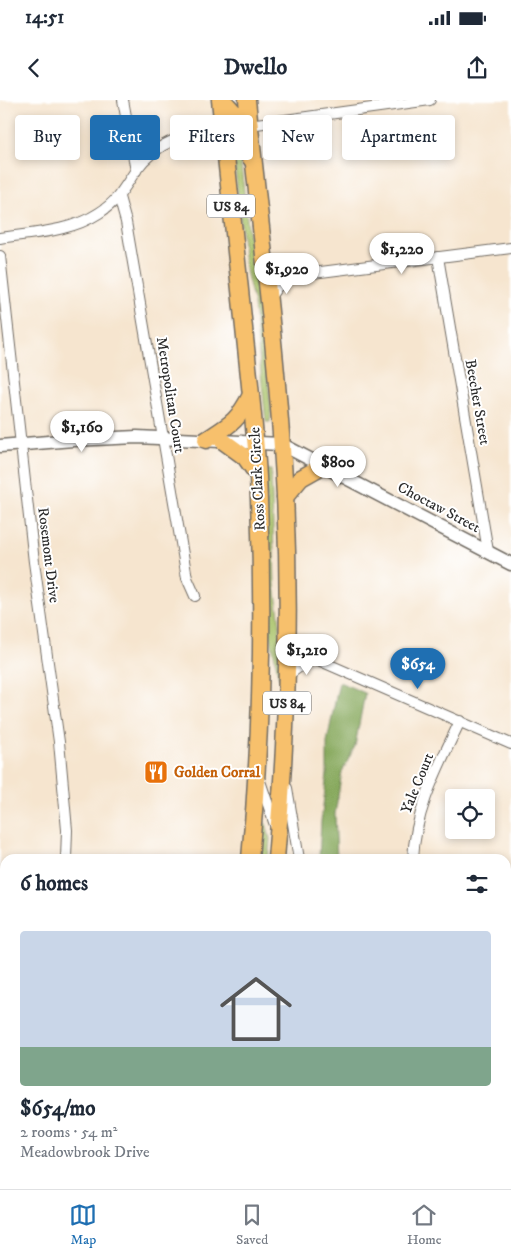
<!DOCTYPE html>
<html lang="en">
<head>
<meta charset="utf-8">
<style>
	body { margin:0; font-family:"IM FELL DW Pica",serif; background:#f6f6f7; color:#1f2937; height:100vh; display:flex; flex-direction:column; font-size:19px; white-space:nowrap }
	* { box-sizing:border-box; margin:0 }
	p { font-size:16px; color:#747a83 }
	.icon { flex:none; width:28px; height:28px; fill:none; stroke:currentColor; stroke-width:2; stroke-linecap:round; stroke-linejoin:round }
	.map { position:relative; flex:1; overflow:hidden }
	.panel { position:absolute; left:0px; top:754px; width:511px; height:336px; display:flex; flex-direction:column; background:#fff; border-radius:15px 15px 0 0; box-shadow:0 2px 8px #0003 }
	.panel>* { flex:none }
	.hud { position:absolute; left:15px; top:15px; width:481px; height:45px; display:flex; gap:10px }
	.fabs { position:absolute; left:445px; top:689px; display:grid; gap:10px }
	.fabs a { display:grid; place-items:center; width:50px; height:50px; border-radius:5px; background:#fff; box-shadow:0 2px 8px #0003; font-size:25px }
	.price { position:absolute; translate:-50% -42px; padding:0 11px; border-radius:18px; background:#fff; color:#222; font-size:16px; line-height:32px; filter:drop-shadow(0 1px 2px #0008) }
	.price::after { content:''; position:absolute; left:50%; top:30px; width:15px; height:11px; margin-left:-8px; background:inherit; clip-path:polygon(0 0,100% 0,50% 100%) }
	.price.on { background:#1f6fb2; color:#fff }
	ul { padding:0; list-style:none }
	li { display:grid; align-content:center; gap:10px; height:265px; padding:0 20px }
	li span { display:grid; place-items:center; height:155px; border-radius:5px; color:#555 }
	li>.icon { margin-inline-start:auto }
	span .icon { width:90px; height:90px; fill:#fffc; stroke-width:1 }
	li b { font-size:21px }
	h2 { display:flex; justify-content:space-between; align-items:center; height:60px; padding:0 20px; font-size:21px }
	.tag { padding:0 18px; border-radius:5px; background:#fff; box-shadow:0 2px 8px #0003; font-size:18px; line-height:45px }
	.tag.on { background:#1f6fb2; color:#fff }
	.status { display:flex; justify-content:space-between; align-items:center; height:35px; padding:0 25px; background:#fff; direction:ltr }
	.status svg { height:14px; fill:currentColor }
	header { display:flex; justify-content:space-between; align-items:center; height:65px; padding:0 20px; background:#fff; font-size:22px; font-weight:700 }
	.dock { display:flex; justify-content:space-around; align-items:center; height:70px; border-top:1px solid #e0e1e3; background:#fff; font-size:14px; color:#747a83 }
	.dock a { display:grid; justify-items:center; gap:2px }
	.dock .on { color:#1f6fb2 }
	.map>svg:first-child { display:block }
	.green { fill:#a8c268; stroke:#6a764a }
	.forest { fill:#86a85c; stroke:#586a44 }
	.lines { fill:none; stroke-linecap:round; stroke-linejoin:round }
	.minor-casing { stroke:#726c64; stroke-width:12 }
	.tertiary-casing { stroke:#726c64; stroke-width:15 }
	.trunk-casing { stroke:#726c64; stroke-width:19 }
	.minor { stroke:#fff; stroke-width:10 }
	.tertiary { stroke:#fff; stroke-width:12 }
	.trunk { stroke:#f7c06c; stroke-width:16 }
	.labels { text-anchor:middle; stroke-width:4; stroke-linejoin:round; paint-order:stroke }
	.shield { fill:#fff; stroke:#6b6b6b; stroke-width:1 }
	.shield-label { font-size:14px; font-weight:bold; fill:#2b2b2b }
	.street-label { font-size:15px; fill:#2b2b2b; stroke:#fff }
	.food-label { font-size:15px; font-weight:bold; fill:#c56008; stroke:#fff; text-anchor:start }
</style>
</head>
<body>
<div class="status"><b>14:51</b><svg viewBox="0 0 49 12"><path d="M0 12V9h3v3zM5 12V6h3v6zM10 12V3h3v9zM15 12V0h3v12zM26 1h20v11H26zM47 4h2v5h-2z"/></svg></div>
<header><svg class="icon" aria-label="back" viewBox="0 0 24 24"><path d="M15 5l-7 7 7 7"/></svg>Dwello<svg class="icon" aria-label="share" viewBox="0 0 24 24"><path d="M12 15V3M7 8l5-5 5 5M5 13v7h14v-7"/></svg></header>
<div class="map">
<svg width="511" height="1089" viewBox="0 0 511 1089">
	<rect width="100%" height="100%" fill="#fff"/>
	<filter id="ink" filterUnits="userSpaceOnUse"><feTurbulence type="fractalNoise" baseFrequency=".02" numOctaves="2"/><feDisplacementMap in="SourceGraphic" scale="10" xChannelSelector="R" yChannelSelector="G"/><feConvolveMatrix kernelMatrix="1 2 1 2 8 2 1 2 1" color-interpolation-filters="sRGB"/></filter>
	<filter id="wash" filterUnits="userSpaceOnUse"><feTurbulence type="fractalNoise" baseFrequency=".0096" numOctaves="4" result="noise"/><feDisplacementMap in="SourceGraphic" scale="20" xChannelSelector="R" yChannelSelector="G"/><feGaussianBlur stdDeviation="1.12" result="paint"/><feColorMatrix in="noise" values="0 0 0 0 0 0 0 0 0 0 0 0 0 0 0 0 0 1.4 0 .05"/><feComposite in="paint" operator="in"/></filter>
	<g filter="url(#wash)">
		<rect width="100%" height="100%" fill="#f6e5cf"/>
		<g class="green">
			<path d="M237,47L240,56L251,156L260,201L271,310L270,322H266L254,204L245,166L233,48Z"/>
			<path d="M267,370H271L275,485L280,525L279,579L269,528L266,377Z"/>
			<path d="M261,724H266L270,739L268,759H257Z"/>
		</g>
		<path class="forest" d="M339,582L365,593L355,646L342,672L335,714L337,759H319L321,721L327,674V642Z"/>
	</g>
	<g filter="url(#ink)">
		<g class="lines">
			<g class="minor-casing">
				<g id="minor">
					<path d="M123,0L136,71"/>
					<path d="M249,25L430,0"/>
					<path d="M119,97L126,122L187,478L195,496"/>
					<path d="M0,138C33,133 70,132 99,113C118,101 124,88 136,70C157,41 189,32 223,29"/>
					<path d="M0,156L34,462L59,642L67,730L66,759"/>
					<path d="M438,157L488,451"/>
					<path d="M265,159L276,170L289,176L511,148"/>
					<path d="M268,200L277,187L289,176"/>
					<path d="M288,538L301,550L316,559L511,644"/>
					<path d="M287,576L306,562L316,559"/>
					<path d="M259,678L276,728"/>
					<path d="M287,688L299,759"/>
					<path d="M413,759C415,709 439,666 460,621"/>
					<path d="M506,871L511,870"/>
					<path d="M0,946L5,938"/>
					<path d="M0,1076L5,1080"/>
					<path d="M14,1085L21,1089"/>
					<path d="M342,1085V1089"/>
					<path d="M103,1089L109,1085"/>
					<path d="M167,1089L168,1085"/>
					<path d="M240,1089L241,1085"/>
				</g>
			</g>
			<g class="tertiary-casing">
				<path id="tertiary" d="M0,346L73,340L137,337L281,344L511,464"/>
			</g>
			<g class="trunk-casing">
				<g id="trunk">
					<path d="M220,0C228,76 236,152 244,228C249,278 255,327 258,377C264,504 262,632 250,759"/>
					<path d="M223,0L240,19L249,25"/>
					<path d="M247,0C261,132 278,264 285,396C291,517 287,638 276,759"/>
					<path d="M223,29L233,35L253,61"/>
					<path d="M206,340C231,324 237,322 251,295"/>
					<path d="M223,341L245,357L257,374"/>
					<path d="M285,397L301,378L324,365"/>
					<path d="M194,1089L195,1085"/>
					<path d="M220,1089L221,1085"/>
				</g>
			</g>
			<use href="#minor" class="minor"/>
			<use href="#tertiary" class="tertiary"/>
			<use href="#trunk" class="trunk"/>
		</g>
	</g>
	<defs>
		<g id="restaurant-square" transform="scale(1.25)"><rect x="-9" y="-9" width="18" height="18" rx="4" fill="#e8710a" stroke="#fff"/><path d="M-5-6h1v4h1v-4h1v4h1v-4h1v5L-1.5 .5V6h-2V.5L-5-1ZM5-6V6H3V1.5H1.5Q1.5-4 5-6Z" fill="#fff"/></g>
	</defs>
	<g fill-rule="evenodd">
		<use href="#restaurant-square" x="156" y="672"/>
	</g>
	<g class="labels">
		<g class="shield">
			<rect x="207" y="94.5" width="48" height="23" rx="4"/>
			<rect x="263" y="591.5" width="48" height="23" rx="4"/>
		</g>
		<g class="shield-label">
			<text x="231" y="111">US 84</text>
			<text x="287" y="608">US 84</text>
		</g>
		<g class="street-label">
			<text transform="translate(171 295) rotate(81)" y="5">Metropolitan Court</text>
			<text transform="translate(478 302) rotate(80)" y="5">Beecher Street</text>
			<text transform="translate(257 379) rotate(-93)" y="5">Ross Clark Circle</text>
			<text transform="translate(439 407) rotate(28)" y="5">Choctaw Street</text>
			<text transform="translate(49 455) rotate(83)" y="5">Rosemont Drive</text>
			<text transform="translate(417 683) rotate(-68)" y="5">Yale Court</text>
		</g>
		<g class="food-label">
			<text x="174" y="677">Golden Corral</text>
		</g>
	</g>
</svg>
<div class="fabs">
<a><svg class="icon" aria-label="locate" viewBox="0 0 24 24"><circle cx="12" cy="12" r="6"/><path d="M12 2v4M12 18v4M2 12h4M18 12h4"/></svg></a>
</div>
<b class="price" style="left:402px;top:175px">$1,220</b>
<b class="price" style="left:287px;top:195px">$1,920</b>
<b class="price" style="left:82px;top:353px">$1,160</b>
<b class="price" style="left:338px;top:388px">$800</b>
<b class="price" style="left:307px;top:576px">$1,210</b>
<b class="price on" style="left:418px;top:590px">$654</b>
<div class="hud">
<a class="tag">Buy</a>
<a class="tag on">Rent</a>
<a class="tag">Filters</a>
<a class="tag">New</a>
<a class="tag">Apartment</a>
</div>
<section class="panel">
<h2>6 homes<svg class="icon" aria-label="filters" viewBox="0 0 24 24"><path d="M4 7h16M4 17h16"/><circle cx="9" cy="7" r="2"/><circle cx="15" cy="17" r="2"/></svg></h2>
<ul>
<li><span style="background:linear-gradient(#c9d6e8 75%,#7fa58c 0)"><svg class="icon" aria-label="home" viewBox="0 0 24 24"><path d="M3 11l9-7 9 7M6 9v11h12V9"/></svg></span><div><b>$654/mo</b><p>2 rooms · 54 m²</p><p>Meadowbrook Drive</p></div></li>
</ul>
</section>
</div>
<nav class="dock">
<a class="on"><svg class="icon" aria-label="map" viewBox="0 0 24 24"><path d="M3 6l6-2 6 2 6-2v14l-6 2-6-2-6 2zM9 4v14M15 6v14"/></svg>Map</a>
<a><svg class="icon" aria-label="saved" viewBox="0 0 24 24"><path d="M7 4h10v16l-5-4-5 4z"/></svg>Saved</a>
<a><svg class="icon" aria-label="home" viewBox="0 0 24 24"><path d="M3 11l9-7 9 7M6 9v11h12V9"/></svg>Home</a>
</nav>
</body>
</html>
